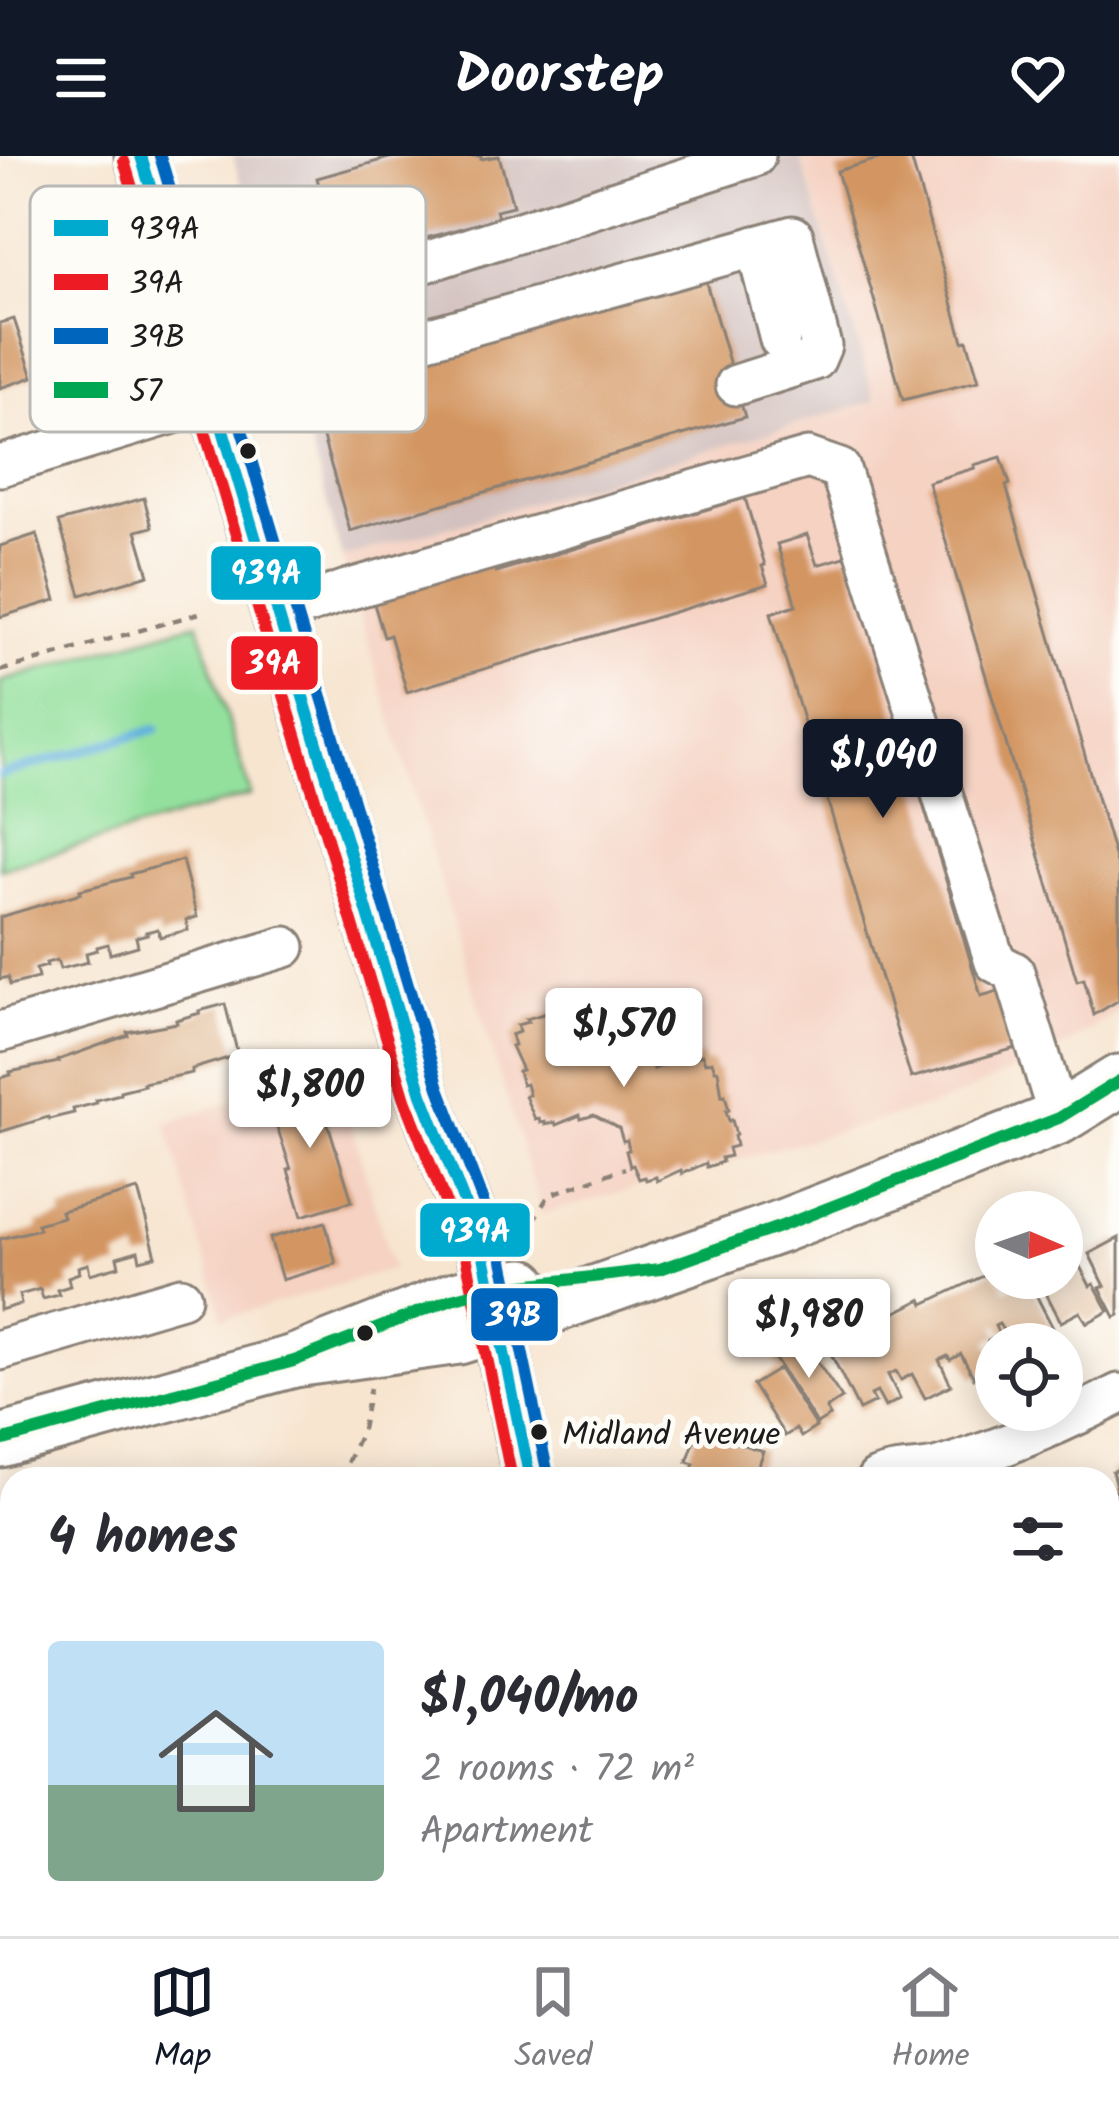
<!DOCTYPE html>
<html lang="en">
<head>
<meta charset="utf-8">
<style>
	body { margin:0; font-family:Kalam,sans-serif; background:#f2f2f3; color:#2b2b33; height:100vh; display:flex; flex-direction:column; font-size:45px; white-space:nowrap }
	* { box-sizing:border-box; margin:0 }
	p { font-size:39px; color:#7c7c81 }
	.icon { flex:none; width:66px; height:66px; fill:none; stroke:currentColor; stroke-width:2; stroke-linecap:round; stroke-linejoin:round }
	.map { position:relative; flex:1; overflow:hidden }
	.sheet { position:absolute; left:0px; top:1311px; width:1119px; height:471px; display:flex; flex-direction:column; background:#fff; border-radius:36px 36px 0 0; box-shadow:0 6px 30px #0003 }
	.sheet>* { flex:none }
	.needle { width:78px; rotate:92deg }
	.tools { position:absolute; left:975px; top:1035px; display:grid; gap:24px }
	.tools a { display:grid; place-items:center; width:108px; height:108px; border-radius:50%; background:#fff; box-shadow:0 6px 30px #0003; font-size:60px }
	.price { position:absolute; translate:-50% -102px; padding:0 27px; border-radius:12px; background:#fff; color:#222; font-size:39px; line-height:78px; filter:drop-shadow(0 3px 6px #0008) }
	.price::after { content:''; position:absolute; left:50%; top:72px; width:36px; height:27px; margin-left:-18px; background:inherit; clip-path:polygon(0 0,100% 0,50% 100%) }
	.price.active { background:#111827; color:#fff }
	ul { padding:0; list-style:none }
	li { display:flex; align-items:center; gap:36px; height:300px; padding:0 48px }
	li+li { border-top:3px solid #e1e1e2 }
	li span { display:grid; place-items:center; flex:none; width:336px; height:240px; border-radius:12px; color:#555 }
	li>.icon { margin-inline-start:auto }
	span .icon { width:144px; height:144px; fill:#fffc; stroke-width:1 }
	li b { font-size:51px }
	h2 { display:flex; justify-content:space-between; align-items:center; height:144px; padding:0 48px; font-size:51px }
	header { display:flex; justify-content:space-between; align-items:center; height:156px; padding:0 48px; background:#111827; color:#fff; font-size:54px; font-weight:700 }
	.menu { display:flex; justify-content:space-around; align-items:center; height:168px; border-top:3px solid #e1e1e2; background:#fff; font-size:33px; color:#7c7c81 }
	.menu a { display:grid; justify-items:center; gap:6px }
	.menu .active { color:#111827 }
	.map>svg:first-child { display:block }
	.built { fill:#f5d2c2 }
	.industrial { fill:#d1bfbd }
	.green { fill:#93e09d; stroke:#587e5c; stroke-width:3 }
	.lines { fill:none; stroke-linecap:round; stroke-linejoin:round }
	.stream { stroke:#63b2de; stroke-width:9 }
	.building { fill:#d39662 }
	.minor-casing { stroke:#8a8076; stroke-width:45 }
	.major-casing { stroke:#8a8076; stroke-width:57 }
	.path { stroke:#8a8076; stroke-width:4.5; stroke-dasharray:9 9; stroke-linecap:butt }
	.minor { stroke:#fff; stroke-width:39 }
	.major { stroke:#fff; stroke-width:51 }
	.bus-1-casing { stroke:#fdfcf7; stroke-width:21 }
	.bus-2-casing { stroke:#fdfcf7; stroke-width:21 }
	.bus-3-casing { stroke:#fdfcf7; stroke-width:21 }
	.bus-4-casing { stroke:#fdfcf7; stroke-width:21 }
	.bus-1 { stroke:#00a9ce; stroke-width:12 }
	.bus-2 { stroke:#ed1c24; stroke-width:12 }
	.bus-3 { stroke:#0065bd; stroke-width:12 }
	.bus-4 { stroke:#00a651; stroke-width:12 }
	.bus-dot { fill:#1c1c1c; stroke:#fdfcf7; stroke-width:4.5 }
	.labels { text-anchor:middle; stroke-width:10; stroke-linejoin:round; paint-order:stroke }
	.bus-label { font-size:33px; fill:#1c1c1c; stroke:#fdfcf7; text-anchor:start }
	.key { fill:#fdfcf7; stroke:#bab9b5; stroke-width:3 }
	.key-label { font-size:33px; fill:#1c1c1c }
	.line-badge { stroke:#fdfcf7; stroke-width:4.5 }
	.badge-label { font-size:33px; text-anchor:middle; font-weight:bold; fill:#fff }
</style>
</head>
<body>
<header><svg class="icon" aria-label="menu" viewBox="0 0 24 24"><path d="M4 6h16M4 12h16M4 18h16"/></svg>Doorstep<svg class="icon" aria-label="heart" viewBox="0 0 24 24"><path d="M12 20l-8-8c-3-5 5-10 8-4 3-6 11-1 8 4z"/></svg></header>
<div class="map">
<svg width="1119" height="1780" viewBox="0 0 1119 1780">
	<rect width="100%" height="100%" fill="#fdfcf7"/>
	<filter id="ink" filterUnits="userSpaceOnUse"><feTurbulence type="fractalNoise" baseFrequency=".00833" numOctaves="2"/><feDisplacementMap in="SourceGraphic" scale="24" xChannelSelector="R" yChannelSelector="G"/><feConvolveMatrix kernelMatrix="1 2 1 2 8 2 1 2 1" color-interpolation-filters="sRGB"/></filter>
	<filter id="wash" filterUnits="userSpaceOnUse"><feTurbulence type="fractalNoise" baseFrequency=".004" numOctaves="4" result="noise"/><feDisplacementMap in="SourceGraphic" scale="48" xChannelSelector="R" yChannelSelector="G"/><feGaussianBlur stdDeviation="2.7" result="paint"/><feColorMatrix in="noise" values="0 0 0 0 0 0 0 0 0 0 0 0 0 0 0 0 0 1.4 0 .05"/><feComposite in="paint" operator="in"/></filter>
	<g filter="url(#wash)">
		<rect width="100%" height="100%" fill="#f7e5d0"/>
		<g class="built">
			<path d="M801,0H1119V855L1067,889L945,946L542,1058L342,402L874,245Z"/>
			<path d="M335,913L393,1113L223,1163L166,967Z"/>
		</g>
		<path class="industrial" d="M233,0H800L875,245L342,402Z"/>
		<path class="green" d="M198,466L251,639L0,713V526Z"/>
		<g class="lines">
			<path class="stream" d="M0,619L156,573"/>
		</g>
		<g id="blocks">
			<g class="building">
				<path d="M396,0H481V3L499,0L513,50L496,54L498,62L340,106L317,22Z"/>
				<path d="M888,0L911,2L963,185L967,184L979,225L903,244L837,15Z"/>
				<path d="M703,116L745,261L350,375L308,230Z"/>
				<path d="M14,163L33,221L0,232V167Z"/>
				<path d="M1001,301L1010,328L1006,330L1119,716V844L1094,859L1084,823L1077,825L928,326L975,312L974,309Z"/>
				<path d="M144,342L152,371L136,375L149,419L81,439L59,366Z"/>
				<path d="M745,342L765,409L762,410L768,428L407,536L390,479L384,481L371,438L491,402L496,416Z"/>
				<path d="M37,378L56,444L0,461V390Z"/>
				<path d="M807,379L817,409L848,400L981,840L999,835L1016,892L911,922L771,457L796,449L777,388Z"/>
				<path d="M182,704L197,761L186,764L188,774L160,781L158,773L146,776L147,778L136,781L138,790L110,798L108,788L97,791V794L86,797L88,806L60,813L57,804L46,807L47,810L36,813L38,822L10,829L8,821L0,823V761L81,737L80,734L131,721L130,718Z"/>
				<path d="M590,844L591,847L601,844L605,851L611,849L622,873L618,874L624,892L652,907L654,913L691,899V903L702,899L705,907L712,905L715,914H718L722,940L725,939L729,954L726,955L729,965L732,964L736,979L734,980L736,990L728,992L730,1000L721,1002L722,1006L707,1011L706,1007L682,1018L681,1014L657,1025L656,1021L646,1024L645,1021L639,1023L633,1009L630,1010L626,995L629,994L627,984L623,985L619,972L594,959L581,963L580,959L556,969L555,966L545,969V966L540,967L539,962L535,963L525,940L529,939L526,928L522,929L518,915L522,914L511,890L514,889L511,879L519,876L517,869L528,866L526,863Z"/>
				<path d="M225,848L238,899L192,913V917L143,927L144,929L120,935V938L96,944L97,947L73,953L74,957L49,963L48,961L0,976V922L11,919L10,916L59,906L58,904L128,879L127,876L177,867L176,864L200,857L199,855Z"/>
				<path d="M316,929L352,1045L302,1060L288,1014L291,1013L268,944Z"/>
				<path d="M138,1034L156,1100L140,1104L138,1095L117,1101L119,1110L90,1118L88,1108L78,1111L79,1117L68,1121L70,1130L57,1134L59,1139L43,1143L40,1133L19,1139L21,1148L0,1154V1083L39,1073L37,1068L63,1061L61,1055Z"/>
				<path d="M325,1066L336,1108L282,1124L270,1082Z"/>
				<path d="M1119,1082V1159L1115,1161L1100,1132L1105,1130L1089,1098Z"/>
				<path d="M1072,1095L1090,1130L1094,1128L1109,1155L1087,1167L1080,1156L1061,1166L1038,1122H1062V1101Z"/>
				<path d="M996,1114V1122H1000L1006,1134L1028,1123L1060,1186L1029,1188L1025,1181L1012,1188L999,1168L995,1170L999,1179L988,1185L996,1201V1211L974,1222L961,1198L950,1204L948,1200L939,1204L951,1229L925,1242L912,1218L901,1224L896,1215L888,1219L900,1243L885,1251L877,1236L871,1239L875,1246L859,1254L828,1192L878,1171L882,1180L885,1178L879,1165L922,1143L924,1148Z"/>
				<path d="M803,1185L842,1242L826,1253L830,1260L817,1268L775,1203Z"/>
				<path d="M779,1213L816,1271L801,1281L796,1273L785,1280L753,1229Z"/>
				<path d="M698,1275L763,1295L756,1314L765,1317L763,1323H688L694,1308L687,1306Z"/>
				<path d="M1119,1313V1397H1118L1107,1358V1337L1117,1334L1112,1315Z"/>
				<path d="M12,1438V1507L0,1510V1441Z"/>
				<path d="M1119,1471V1508L1110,1488L1119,1526L1107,1530V1474Z"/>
				<path d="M12,1656V1719L0,1722V1659Z"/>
				<path d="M191,1770H240L242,1780H194Z"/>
				<path d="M384,1770H453V1771L421,1780H386Z"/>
				<path d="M831,1770H891L894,1780H834Z"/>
			</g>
		</g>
	</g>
	<g filter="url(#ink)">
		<use href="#blocks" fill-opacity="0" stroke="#8a8076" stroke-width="3"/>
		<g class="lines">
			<g class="minor-casing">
				<g id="minor">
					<path d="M756,90L780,183"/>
					<path d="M194,181L755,0"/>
					<path d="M0,310L348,204L793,80L821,190L815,204L736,229"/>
					<path d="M279,458L347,434L808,302L840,313L995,806L1014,816L1059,962"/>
					<path d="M0,876L285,791"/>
					<path d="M0,1194L181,1141"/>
					<path d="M877,1323C897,1314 921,1318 942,1311C1003,1292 1063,1267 1119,1238"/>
					<path d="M0,1586L12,1583"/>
					<path d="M1107,1625L1119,1622"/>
					<path d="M316,1770L319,1780"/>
					<path d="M974,1770L976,1780"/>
				</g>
			</g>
			<g class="major-casing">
				<g id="major">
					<path d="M141,0L422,938L483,1095L530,1323"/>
					<path d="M294,1205L459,1182L498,1170L779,1071L1059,962L1119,925"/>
					<path d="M0,1285L294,1205L452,1143L490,1133L523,1129"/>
					<path d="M648,1770L651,1780"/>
				</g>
			</g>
			<g class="path">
				<path d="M0,515L200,457"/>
				<path d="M533,1065L549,1039L625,1012"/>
				<path d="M340,1323L362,1273L370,1232"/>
			</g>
			<use href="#minor" class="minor"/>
			<use href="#major" class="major"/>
			<g class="bus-1-casing">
				<path id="bus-1" d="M141,0L422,938L483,1095L530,1323"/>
			</g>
			<g class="bus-2-casing">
				<path id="bus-2" d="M124,5L405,943L466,1100L512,1323"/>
			</g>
			<g class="bus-3-casing">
				<path id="bus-3" d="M160,0L439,932L500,1090L548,1319"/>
			</g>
			<g class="bus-4-casing">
				<path id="bus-4" d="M0,1285L294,1205L452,1143L490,1133L660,1113L779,1071L1059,962L1119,925"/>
			</g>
			<use href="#bus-1" class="bus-1"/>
			<use href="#bus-2" class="bus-2"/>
			<use href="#bus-3" class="bus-3"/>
			<use href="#bus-4" class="bus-4"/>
		</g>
	</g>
	<g class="bus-dot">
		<circle cx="248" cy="295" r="10"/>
		<circle cx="365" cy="1177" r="10"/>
		<circle cx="539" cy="1276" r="10"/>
	</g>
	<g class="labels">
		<g class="bus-label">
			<text x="562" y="1289">Midland Avenue</text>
		</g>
	</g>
	<rect x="30" y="30" width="396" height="246" rx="18" class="key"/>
	<rect x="54" y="64" width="54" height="16" fill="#00a9ce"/>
	<rect x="54" y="118" width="54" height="16" fill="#ed1c24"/>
	<rect x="54" y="172" width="54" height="16" fill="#0065bd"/>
	<rect x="54" y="226" width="54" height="16" fill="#00a651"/>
	<g class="key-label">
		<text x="129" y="84">939A</text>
		<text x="129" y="138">39A</text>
		<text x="129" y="192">39B</text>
		<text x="129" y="246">57</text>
	</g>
	<g class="line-badge">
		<rect x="209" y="388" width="114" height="58" rx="12" fill="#00a9ce"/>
		<rect x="229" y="478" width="91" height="58" rx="12" fill="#ed1c24"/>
		<rect x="418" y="1045" width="114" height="58" rx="12" fill="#00a9ce"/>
		<rect x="469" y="1130" width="91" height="57" rx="12" fill="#0065bd"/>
	</g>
	<g class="badge-label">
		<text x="266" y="428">939A</text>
		<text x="274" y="518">39A</text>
		<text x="475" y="1086">939A</text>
		<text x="514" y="1170">39B</text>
	</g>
</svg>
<div class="tools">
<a><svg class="needle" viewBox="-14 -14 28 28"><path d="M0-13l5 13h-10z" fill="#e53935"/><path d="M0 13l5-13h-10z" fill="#7c7c81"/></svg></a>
<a><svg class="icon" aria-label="locate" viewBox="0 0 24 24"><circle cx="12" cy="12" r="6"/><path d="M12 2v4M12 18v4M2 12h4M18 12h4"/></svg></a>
</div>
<b class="price active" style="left:883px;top:665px">$1,040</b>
<b class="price" style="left:624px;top:934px">$1,570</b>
<b class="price" style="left:310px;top:995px">$1,800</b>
<b class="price" style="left:809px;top:1225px">$1,980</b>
<section class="sheet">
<h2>4 homes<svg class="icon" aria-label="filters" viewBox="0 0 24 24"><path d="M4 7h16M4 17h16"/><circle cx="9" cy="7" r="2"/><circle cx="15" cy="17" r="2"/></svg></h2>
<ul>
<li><span style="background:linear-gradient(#bfe0f5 60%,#7fa58c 0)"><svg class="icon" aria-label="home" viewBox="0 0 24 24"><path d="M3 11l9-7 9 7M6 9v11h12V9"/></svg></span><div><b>$1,040/mo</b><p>2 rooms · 72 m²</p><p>Apartment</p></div></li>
</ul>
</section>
</div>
<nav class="menu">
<a class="active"><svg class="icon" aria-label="map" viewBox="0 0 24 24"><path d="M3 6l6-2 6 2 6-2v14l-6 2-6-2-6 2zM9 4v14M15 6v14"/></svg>Map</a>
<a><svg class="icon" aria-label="saved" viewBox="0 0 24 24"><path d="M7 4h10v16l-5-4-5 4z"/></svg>Saved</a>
<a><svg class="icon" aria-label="home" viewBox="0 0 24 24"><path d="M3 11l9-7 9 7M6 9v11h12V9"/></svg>Home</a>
</nav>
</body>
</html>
